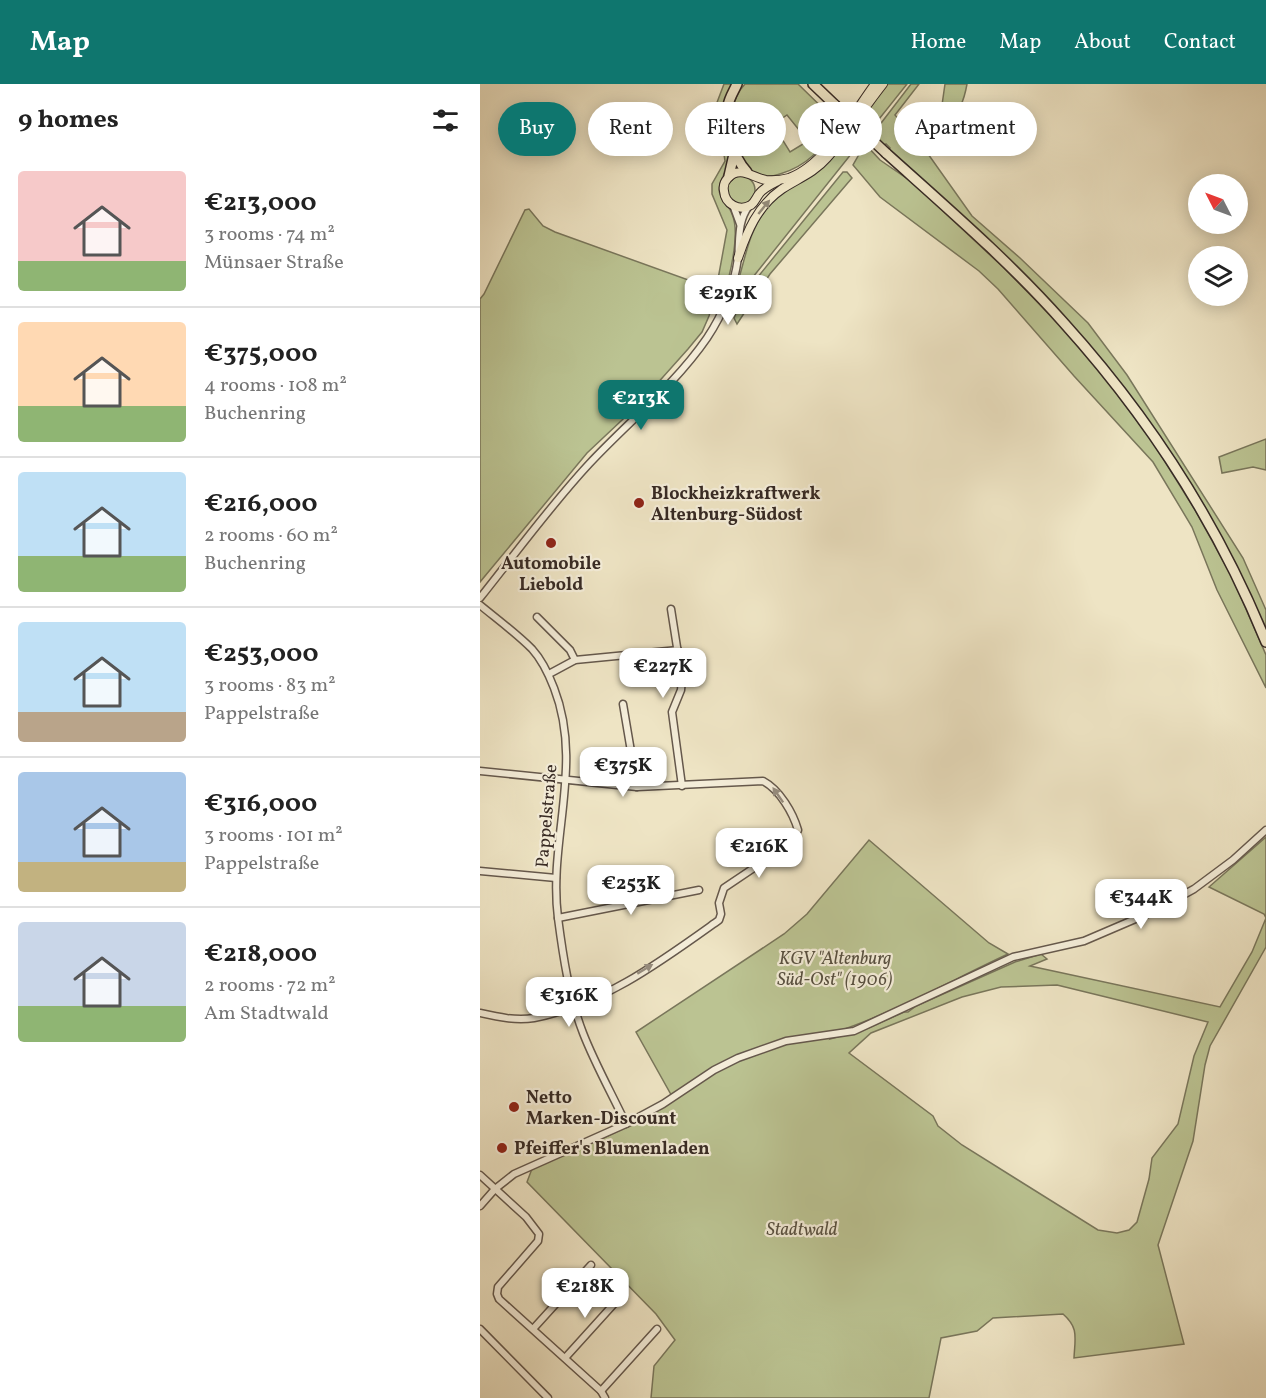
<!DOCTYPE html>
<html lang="en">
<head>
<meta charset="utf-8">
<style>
	body { margin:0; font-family:Vollkorn,serif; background:#f2f2f2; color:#222; height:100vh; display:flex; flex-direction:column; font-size:22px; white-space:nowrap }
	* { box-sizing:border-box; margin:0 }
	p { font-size:20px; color:#767676 }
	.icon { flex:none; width:33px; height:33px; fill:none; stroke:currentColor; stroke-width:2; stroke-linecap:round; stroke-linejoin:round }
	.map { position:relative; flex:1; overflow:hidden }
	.panel { display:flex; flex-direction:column; background:#fff; width:480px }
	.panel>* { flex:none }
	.hud { position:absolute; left:18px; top:18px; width:570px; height:54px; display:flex; gap:12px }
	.needle { width:39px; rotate:312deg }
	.tools { position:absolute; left:708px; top:90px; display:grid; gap:12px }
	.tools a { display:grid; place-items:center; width:60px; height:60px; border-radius:50%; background:#fff; box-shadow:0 3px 15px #0003; font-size:30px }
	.price { position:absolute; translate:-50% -51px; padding:0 14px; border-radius:12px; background:#fff; color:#222; font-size:20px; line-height:39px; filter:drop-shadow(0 2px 3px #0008) }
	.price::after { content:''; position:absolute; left:50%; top:36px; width:18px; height:14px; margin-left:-9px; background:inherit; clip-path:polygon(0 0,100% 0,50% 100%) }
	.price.current { background:#0f766e; color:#fff }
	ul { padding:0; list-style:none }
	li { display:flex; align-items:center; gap:18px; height:150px; padding:0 18px }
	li+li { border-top:2px solid #e0e0e0 }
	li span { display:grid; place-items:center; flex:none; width:168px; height:120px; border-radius:6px; color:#555 }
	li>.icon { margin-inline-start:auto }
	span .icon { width:72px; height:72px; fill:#fffc; stroke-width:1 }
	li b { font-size:26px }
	h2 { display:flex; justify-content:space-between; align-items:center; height:72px; padding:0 18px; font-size:26px }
	.pill { padding:0 21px; border-radius:27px; background:#fff; box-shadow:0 3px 15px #0003; font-size:21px; line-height:54px }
	.pill.current { background:#0f766e; color:#fff }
	header { display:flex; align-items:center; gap:36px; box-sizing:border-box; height:84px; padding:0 30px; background:#0f766e; color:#fff }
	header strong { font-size:28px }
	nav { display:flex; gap:33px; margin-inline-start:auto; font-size:21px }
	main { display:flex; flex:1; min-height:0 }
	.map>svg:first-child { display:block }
	.green { fill:#bbc392; stroke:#79765b; stroke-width:1.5; fill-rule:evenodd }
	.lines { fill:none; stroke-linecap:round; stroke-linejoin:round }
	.minor-casing { stroke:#65584c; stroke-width:9 }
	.major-casing { stroke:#372a24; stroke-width:10 }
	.highway-casing { stroke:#372a24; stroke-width:12 }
	.minor { stroke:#f4edd9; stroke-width:6 }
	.major { stroke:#eee4c4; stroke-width:8 }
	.highway { stroke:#eee4c4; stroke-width:9 }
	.highway-bridge-casing { stroke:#372a24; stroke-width:12; stroke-linecap:butt }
	.highway-bridge { stroke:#eee4c4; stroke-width:9 }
	.oneway { fill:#928774 }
	.oneway2 { fill:#968c7e }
	.poi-dot { fill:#8f2418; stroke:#f4edd9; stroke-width:2 }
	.labels { text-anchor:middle; stroke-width:4.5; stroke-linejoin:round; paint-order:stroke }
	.poi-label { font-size:18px; font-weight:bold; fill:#372a24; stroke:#f4edd9; text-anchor:start }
	.street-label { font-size:18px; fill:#372a24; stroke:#f4edd9 }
	.park-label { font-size:18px; font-style:italic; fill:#585040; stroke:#f4edd9 }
</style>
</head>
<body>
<header>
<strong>Map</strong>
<nav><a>Home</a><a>Map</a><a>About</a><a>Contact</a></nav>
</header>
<main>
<section class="panel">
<h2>9 homes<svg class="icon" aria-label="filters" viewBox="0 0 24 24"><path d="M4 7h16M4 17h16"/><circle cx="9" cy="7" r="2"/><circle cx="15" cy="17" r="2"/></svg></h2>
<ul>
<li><span style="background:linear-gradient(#f6c9c9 75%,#8fb573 0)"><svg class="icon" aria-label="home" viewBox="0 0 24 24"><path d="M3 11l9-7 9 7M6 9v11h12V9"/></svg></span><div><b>€213,000</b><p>3 rooms · 74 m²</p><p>Münsaer Straße</p></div></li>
<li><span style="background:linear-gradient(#ffd9b3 70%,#8fb573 0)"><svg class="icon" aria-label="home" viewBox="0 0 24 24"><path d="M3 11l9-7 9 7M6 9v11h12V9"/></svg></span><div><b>€375,000</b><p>4 rooms · 108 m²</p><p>Buchenring</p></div></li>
<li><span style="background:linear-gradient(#bfe0f5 70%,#8fb573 0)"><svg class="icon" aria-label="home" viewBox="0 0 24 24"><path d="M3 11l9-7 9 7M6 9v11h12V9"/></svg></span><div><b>€216,000</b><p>2 rooms · 60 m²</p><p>Buchenring</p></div></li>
<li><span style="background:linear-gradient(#bfe0f5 75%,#b9a48a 0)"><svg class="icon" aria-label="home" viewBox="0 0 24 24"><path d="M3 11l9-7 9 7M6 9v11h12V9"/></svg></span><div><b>€253,000</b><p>3 rooms · 83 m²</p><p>Pappelstraße</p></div></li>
<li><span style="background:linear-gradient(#a9c7e8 75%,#c2b280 0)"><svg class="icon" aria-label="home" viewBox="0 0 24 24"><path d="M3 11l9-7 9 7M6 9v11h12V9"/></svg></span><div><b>€316,000</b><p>3 rooms · 101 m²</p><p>Pappelstraße</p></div></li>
<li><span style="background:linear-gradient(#c9d6e8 70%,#8fb573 0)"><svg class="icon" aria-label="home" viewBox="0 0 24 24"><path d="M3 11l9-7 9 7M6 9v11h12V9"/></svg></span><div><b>€218,000</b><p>2 rooms · 72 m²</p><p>Am Stadtwald</p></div></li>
</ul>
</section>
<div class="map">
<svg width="786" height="1314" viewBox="0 0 786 1314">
	<rect width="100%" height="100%" fill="#eee4c4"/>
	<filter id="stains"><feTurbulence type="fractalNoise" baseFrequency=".00333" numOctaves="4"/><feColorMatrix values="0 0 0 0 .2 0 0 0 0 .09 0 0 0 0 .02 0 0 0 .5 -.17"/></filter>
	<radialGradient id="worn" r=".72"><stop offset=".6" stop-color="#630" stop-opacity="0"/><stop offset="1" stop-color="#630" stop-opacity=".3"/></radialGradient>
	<g class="green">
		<path d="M244,0H252C241,21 243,36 247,58C248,62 250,67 250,72C250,85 239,94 239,106C240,117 249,120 252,130C261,150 249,196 242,216L236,207L229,232L222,248L208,265L158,321L107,369L0,498V215L4,210L45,126L49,125L63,142L75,148L236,206L247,146L232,110V100L245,77L236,21Z"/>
		<path d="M265,0H318L359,40C341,64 330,81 300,90C288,94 279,93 269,85C263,80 258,67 259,60L299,50L310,68L328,57L307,31L294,40L297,46L256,53C249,35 251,15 265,0Z"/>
		<path d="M405,0H427L261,208L256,204C267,170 267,150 289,121Z"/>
		<path d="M431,0H439L415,31L441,60L492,132L540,174L608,239L647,291L763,474L786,526V547C756,481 723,416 682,356C606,245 509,154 409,66L410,64L406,60L404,61L392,51Z"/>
		<path d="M465,0H487C484,17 479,29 466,42L462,40L461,28Z"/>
		<path d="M385,60L400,76L432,98L465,129L523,183L579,240L628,298L674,360L715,426L752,493L786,571V604L737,506L712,443L673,378L594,292L518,205L499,187L400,113L373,81Z"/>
		<path d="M363,88H367L372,94L290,190L257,240L254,234L264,210Z"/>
		<circle cx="261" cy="106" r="14"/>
		<path d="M786,355V386L773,383L742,389L739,373Z"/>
		<path d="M786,753V834L784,830L729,803Z"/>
		<path d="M389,756L509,859L528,870C470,897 414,929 353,949L350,955L388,944L424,928H428L436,922L535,878L561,870L567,875L550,882L740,923L772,868L786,834V863L730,962L725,981L713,1057L678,1161L704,1260L594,1274C595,1253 599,1244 583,1230L513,1234L497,1247L461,1254L449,1314H171L174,1282L195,1256L176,1230L47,1098L53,1082C103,1065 149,1044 194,1016L156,948L304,850L327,830ZM577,901L728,938L714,972L698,1040L672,1074L669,1095L657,1138L649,1146L637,1149L618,1146L482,1061L458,1042L453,1032L369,969L391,949L482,913L521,903Z"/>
	</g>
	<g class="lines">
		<g class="minor-casing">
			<g id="minor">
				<path d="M253,121L260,140"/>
				<path d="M0,514C36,469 70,422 109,380C148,338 194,302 227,254C243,230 254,203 258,174C260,155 257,138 269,122"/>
				<path d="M0,521C17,535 36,549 52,565C62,576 69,591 74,604C104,681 68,756 78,834C83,872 89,913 103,949C115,980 132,1010 146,1040"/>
				<path d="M191,525L202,595L201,606L192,628L202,702"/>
				<path d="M57,533L90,566L95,576"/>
				<path d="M69,590L95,576L198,566"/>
				<path d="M143,620L157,703"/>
				<path d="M0,687L157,703L283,697C300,706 313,729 318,746L311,759L244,804L239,819L241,830L239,836C183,876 123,921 54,934C36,937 18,933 0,929"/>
				<path d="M0,787L76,794"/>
				<path d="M78,834L219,806"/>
				<path d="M0,1091L46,1133L59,1150L58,1157L18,1203L17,1210L19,1215L121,1307L125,1314"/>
				<path d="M0,1122L15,1105L34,1090L146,1040L183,1020L234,986L258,974L306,957L374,947L533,873L604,857L674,827L714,805L753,776L786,746"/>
				<path d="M0,1245L68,1314"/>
				<path d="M53,1245L111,1181"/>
				<path d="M85,1274L142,1211"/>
				<path d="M121,1307L177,1245"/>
			</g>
		</g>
		<g class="major-casing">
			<g id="major">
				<path d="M298,97C292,100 283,104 279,110C276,114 275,118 271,121C259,128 245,120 244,107C243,102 245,97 248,94C260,81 273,94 286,96C294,97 301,96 309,94C345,81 373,30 395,0"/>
				<path d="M258,174C267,148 277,122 302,105C317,95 334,89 347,74C367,51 384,24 403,0"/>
			</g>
		</g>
		<g class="highway-casing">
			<g id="highway">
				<path d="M257,0C254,7 249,14 248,22C244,42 253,73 267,88"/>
				<path d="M333,0L355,21"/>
				<path d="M406,69C466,123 529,177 583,238C668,332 738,440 786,558"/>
				<path d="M249,92L254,70"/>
			</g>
		</g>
		<use href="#minor" class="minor"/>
		<use href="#major" class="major"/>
		<use href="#highway" class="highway"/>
		<g class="highway-bridge-casing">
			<path id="highway-bridge" d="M355,21L406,69"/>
		</g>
		<use href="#highway-bridge" class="highway-bridge"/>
	</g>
	<defs><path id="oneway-solid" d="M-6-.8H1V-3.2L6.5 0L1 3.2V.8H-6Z" transform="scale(1.5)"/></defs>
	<use class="oneway" href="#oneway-solid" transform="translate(284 123) rotate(-51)"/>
	<g class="oneway2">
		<use href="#oneway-solid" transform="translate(298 711) rotate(-125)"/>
		<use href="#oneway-solid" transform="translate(165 885) rotate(-31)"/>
	</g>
	<g class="poi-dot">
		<circle cx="159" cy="419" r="6"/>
		<circle cx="71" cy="459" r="6"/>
		<circle cx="34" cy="1023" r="6"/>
		<circle cx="22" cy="1064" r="6"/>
	</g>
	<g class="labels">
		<g class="poi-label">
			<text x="171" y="415">Blockheizkraftwerk<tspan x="171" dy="21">Altenburg-Südost</tspan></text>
			<text x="71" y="485" text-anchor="middle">Automobile<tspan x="71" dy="21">Liebold</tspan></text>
			<text x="46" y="1019">Netto<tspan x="46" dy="21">Marken-Discount</tspan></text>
			<text x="34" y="1070">Pfeiffer's Blumenladen</text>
		</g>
		<g class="street-label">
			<text transform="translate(66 732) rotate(-85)" y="6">Pappelstraße</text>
		</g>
		<g class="park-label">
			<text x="355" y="880">KGV "Altenburg<tspan x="355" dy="21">Süd-Ost" (1906)</tspan></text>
			<text x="322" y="1151">Stadtwald</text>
		</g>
	</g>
	<rect width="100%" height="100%" filter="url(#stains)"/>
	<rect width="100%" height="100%" fill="url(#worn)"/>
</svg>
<div class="tools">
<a><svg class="needle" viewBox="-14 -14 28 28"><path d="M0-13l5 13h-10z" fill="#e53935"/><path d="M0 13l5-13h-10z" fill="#767676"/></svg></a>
<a><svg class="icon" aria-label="layers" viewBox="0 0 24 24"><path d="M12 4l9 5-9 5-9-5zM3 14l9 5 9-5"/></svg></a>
</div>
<b class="price" style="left:248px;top:242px">€291K</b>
<b class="price current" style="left:161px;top:347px">€213K</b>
<b class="price" style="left:183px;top:615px">€227K</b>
<b class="price" style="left:143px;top:714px">€375K</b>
<b class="price" style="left:279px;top:795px">€216K</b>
<b class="price" style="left:151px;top:832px">€253K</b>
<b class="price" style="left:661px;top:846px">€344K</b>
<b class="price" style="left:89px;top:944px">€316K</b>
<b class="price" style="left:105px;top:1235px">€218K</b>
<div class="hud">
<a class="pill current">Buy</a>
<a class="pill">Rent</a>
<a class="pill">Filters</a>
<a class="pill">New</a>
<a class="pill">Apartment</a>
</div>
</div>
</main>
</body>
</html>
